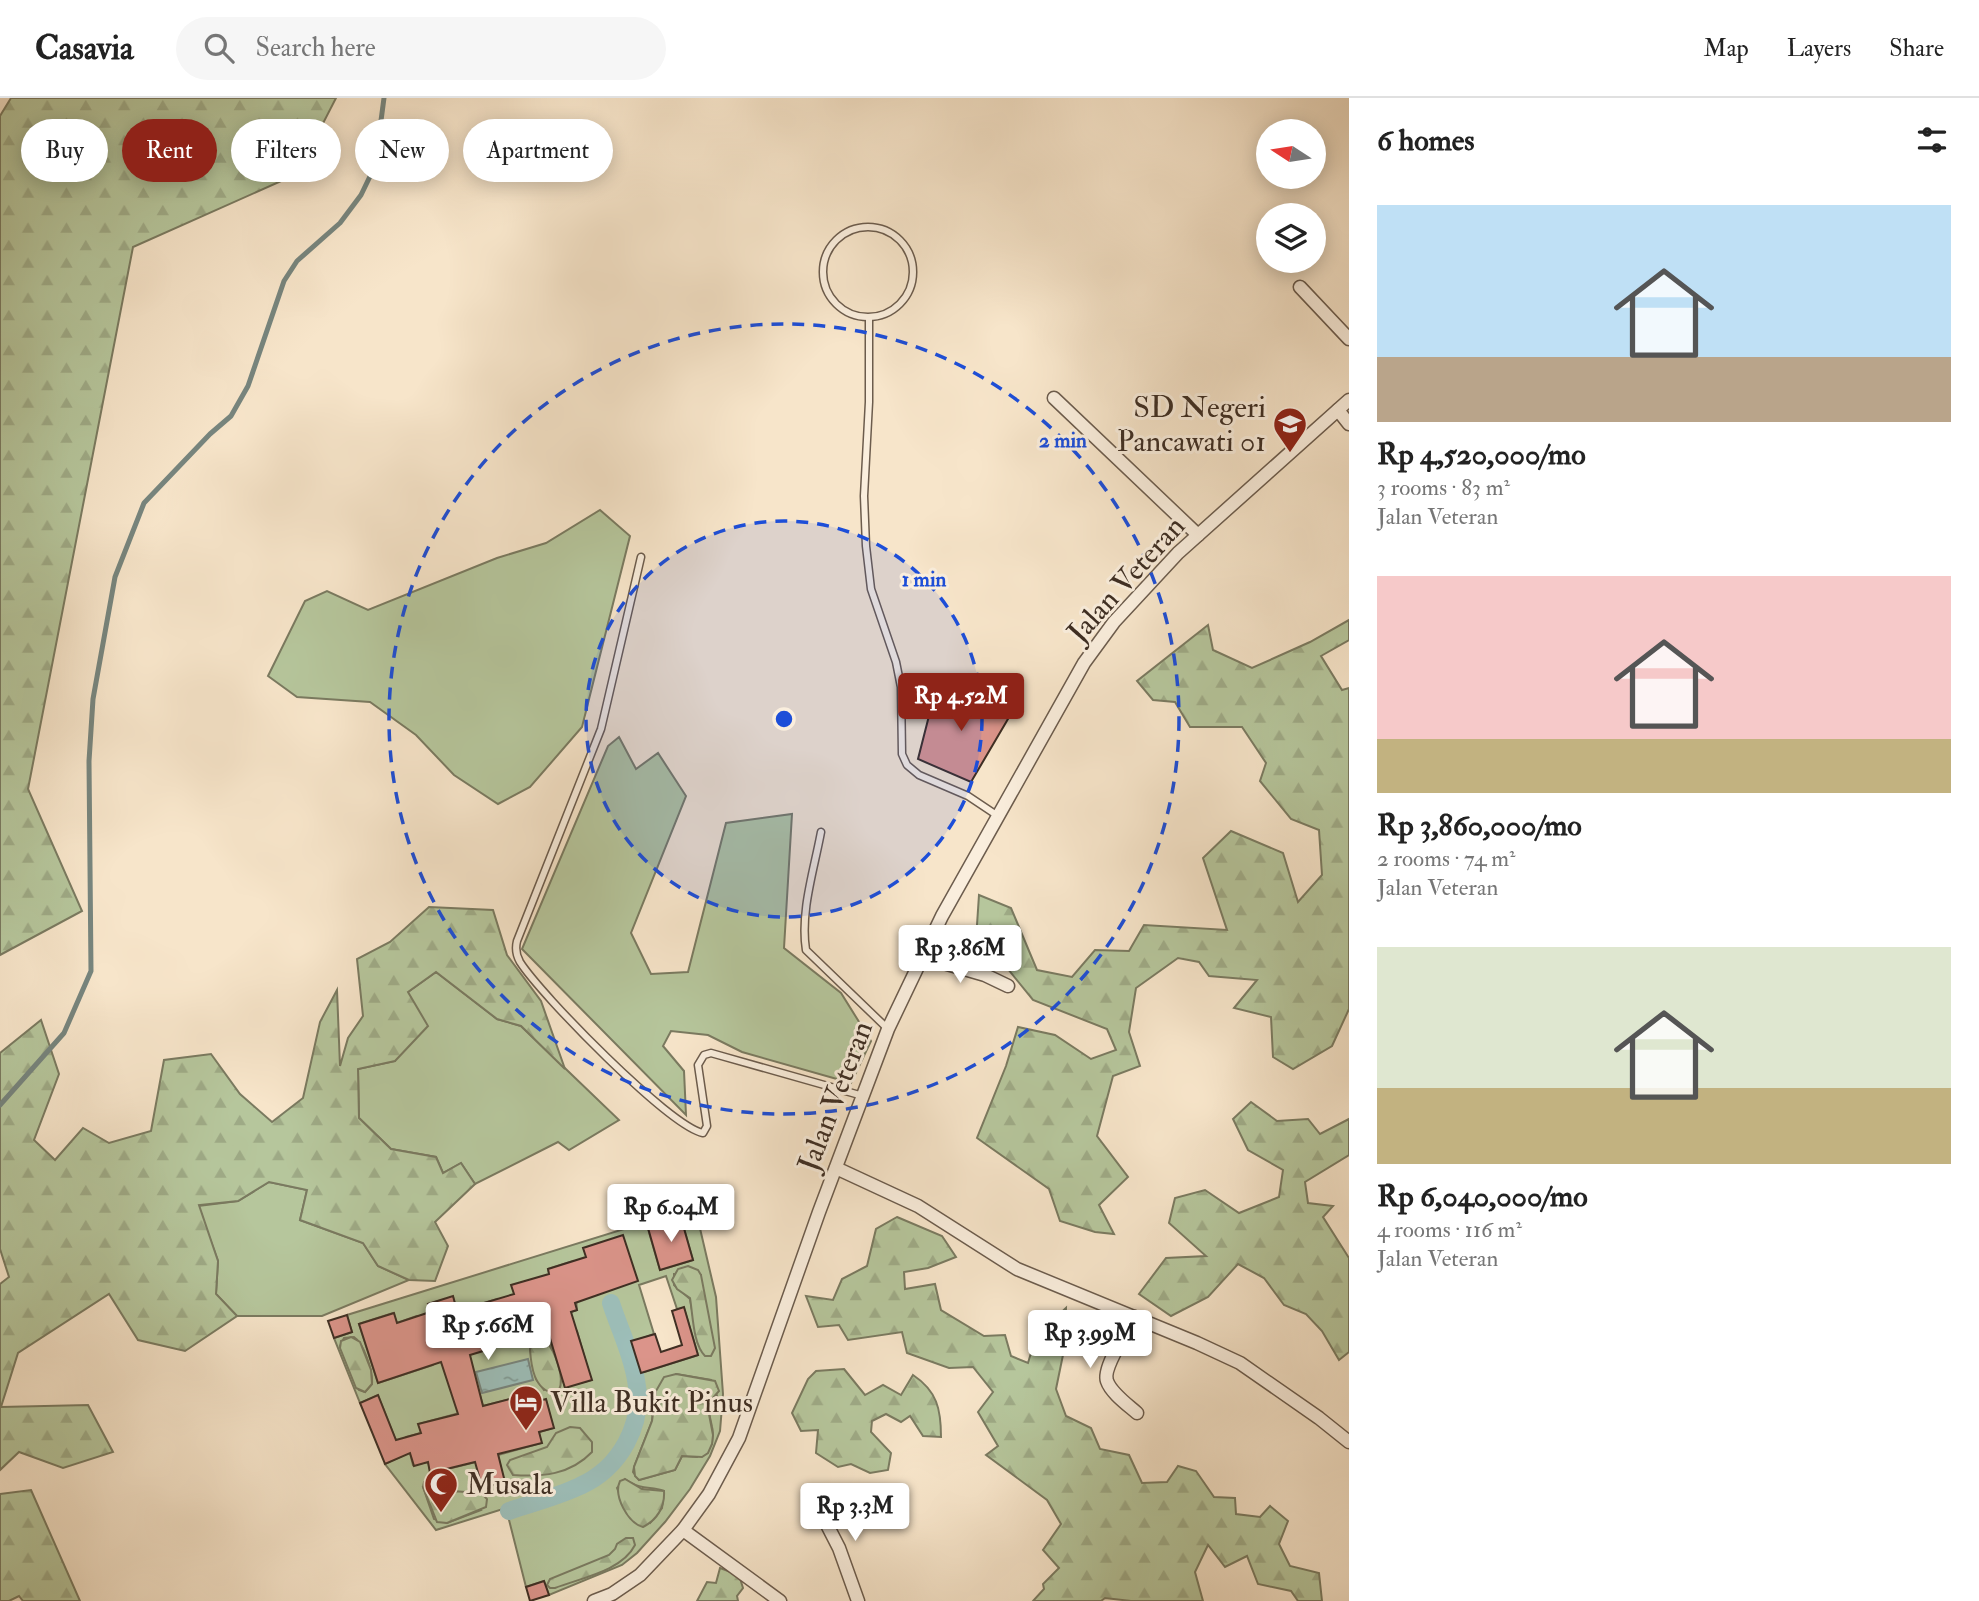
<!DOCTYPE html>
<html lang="en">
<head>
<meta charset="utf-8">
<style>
	body { margin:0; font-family:"IM FELL Double Pica",serif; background:#f6f6f6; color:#222; height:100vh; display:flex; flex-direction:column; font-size:26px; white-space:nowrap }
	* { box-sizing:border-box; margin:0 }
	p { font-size:23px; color:#767676 }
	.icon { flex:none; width:38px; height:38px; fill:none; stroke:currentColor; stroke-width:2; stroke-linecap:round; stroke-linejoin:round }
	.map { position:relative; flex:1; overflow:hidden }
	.drawer { display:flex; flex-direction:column; background:#fff; width:630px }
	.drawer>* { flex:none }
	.hud { position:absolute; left:21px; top:21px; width:665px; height:63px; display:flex; gap:14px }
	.needle { width:46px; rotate:282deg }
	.fabs { position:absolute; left:1256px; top:21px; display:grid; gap:14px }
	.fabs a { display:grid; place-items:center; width:70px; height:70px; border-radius:50%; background:#fff; box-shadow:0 4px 18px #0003; font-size:35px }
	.price { position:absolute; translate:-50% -60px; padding:0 16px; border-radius:7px; background:#fff; color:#222; font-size:23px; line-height:46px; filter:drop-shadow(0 2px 4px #0008) }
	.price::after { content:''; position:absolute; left:50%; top:42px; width:21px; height:16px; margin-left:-10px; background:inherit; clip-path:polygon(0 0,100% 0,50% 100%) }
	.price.current { background:#8f2418; color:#fff }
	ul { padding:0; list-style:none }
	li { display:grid; align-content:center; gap:14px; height:371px; padding:0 28px }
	li span { display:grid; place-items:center; height:217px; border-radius:0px; color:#555 }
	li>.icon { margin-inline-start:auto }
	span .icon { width:126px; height:126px; fill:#fffc; stroke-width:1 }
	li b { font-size:30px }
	h2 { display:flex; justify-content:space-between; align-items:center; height:84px; padding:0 28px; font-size:30px }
	.tag { padding:0 24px; border-radius:32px; background:#fff; box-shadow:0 4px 18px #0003; font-size:24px; line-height:63px }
	.tag.current { background:#8f2418; color:#fff }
	header { display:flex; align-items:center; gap:42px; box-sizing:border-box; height:98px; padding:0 35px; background:#fff; border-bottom:2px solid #e0e0e0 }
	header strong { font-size:33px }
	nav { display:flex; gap:38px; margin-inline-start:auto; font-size:24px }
	.search { width:490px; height:63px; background:#f6f6f6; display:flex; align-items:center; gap:18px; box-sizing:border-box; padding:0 24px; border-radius:38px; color:#767676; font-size:26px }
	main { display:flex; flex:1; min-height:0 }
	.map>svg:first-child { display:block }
	.green { fill:#b6c69c; stroke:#7a7a60; stroke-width:2; fill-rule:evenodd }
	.forest { fill:url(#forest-firs); stroke:#7a7a60; stroke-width:2 }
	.water { fill:url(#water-ripples); stroke:#77857e; stroke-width:2 }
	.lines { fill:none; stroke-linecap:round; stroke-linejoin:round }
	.stream { stroke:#77857e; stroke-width:5 }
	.canal { stroke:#9dbfba; stroke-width:18 }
	.building { fill:#db948a; stroke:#3e2e23; stroke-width:2 }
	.service-casing { stroke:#6c5c4d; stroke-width:9 }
	.minor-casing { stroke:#6c5c4d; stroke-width:15 }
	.service { stroke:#faeedd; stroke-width:6 }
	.minor { stroke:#faeedd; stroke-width:12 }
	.ring { fill:none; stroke:#1d4ed8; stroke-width:3.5; stroke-dasharray:12 9 }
	.labels { text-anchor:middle; stroke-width:6; stroke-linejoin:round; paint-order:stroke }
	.poi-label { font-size:30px; fill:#3e2e23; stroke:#faeedd; text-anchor:start }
	.street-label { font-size:30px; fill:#3e2e23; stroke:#faeedd }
	.centre { fill:#1d4ed8; stroke:#faeedd; stroke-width:3.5 }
	.ring-label { font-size:21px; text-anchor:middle; font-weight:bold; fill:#1d4ed8; stroke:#faeedd; stroke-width:6; stroke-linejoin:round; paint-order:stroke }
</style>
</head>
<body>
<header>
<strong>Casavia</strong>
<div class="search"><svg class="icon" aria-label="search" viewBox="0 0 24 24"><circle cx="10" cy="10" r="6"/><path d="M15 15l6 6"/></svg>Search here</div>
<nav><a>Map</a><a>Layers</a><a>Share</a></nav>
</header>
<main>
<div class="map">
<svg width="1349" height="1503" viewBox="0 0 1349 1503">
	<defs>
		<pattern id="forest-firs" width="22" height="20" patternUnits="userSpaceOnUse" patternTransform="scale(1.75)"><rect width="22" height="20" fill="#b6c69c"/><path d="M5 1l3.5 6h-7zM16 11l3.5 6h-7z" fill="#9eaa86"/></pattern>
		<pattern id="water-ripples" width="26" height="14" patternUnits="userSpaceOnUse" patternTransform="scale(1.75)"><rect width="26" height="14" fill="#9dbfba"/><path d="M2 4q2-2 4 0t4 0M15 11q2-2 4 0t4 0" fill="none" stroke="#819c97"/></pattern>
	</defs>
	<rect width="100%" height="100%" fill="#f7e5ca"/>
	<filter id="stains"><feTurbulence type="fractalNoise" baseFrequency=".00286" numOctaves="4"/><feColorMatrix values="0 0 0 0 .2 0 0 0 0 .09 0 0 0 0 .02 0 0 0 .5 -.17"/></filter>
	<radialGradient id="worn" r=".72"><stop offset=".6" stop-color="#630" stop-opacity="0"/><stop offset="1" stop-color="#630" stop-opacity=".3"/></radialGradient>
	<g class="green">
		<path d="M600,412L630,438L582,629L530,689L498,706L454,677L416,637L370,604L297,599L268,578L305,503L327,493L368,512L497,460L546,445Z"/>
		<path d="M619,639L636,671L658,655L686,698L631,835L651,876L688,874L726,725L792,716L784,850L841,895L871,943L851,985L742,954L708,937L671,933L663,948L684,973L686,1017L522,851L608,648Z"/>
		<path d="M436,874L497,921L521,928L619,1022L569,1052L558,1044L475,1086L461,1065L443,1075L436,1059L391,1051L359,1020L358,971L395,963L408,894Z"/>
		<path d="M269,1084L307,1092L300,1122L363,1145L378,1168L409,1182L322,1218H237L216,1196L218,1163L198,1108L238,1103Z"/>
		<path d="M695,1109L716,1199L723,1296L720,1333L710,1358L690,1391L665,1424L637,1455L622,1467L549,1497L544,1483L526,1489L506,1410L436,1432L385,1366L402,1358L378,1297L360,1305L334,1240L352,1234L347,1217ZM681,1120L693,1162L660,1172L648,1131ZM573,1163L577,1212L561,1217L548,1171ZM674,1176L701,1177L698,1246L690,1201L674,1187ZM666,1178L677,1211L684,1210L698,1257L641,1275L632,1244L654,1236L639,1187ZM453,1199L483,1308L529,1296L532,1305L546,1302L553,1330L539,1334L541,1345L498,1357L504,1384L482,1389L476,1364L431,1375L428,1364L413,1367L406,1339L421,1335L419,1326L463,1314L438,1253L433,1267L378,1285L359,1226L393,1215L397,1225L417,1218L436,1234L428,1206ZM497,1201L508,1237L501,1240L502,1246L474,1208ZM577,1233L591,1282L565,1289L550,1241ZM354,1239C364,1245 373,1274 372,1286L365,1294L359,1292L340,1248L344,1240ZM549,1245L562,1283L544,1292L536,1281L530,1251L532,1246ZM676,1276L711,1282L717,1298C704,1308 710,1316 712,1329C714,1334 712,1341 712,1346L697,1359L682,1358L675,1372L639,1382L633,1374L634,1369L652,1323L654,1302ZM625,1381C644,1394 650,1387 664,1393L662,1410L650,1425L626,1413L617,1390ZM444,1384L451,1393L467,1395L481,1412L447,1425L434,1421L423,1389Z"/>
	</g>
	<g class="forest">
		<path d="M11,0H336L297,76L133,149L28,691L82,813L0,857V18Z"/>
		<path d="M1349,522V542L1321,558L1342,592L1349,590V911L1332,948L1293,971L1273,959L1271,919L1234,910L1257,882L1209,878L1199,864L1178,860L1136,890L1129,934L1140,968L1113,978L1097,1038L1128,1079L1099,1107L1114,1136L1095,1134L1060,1123L1049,1091L977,1040L1006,968L1018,929L1055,937L1091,961L1116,952L1107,931L1033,902L999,860L977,827L979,797L1011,810L1037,872L1072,879L1095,852L1129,853L1144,827L1227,832L1203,760L1231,733L1283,755L1298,804L1322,777L1319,732L1291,721L1260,683L1266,665L1242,629H1190L1175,604L1153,602L1137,583L1208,527L1213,552L1252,570L1310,544Z"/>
		<path d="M429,809L493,812L507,857L541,903L565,971L521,928L497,921L436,874L408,894L428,928L395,963L358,971L359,1020L391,1051L436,1059L443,1075L461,1065L475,1086L435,1124L448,1148L435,1183L409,1182L378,1168L363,1145L300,1122L307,1092L269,1084L238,1103L199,1107L218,1163L216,1196L237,1218L185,1253L138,1242L109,1196L18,1255L1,1309L88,1307L113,1354L63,1370L19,1354L0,1372V1186L9,1179L0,1151V955L41,922L59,976L34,1042L55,1062L83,1030L109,1045L151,1033L164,962L211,956L240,996L272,1024L303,1000L320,924L337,892L340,968L348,940L363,918L357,861L390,844Z"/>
		<path d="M1251,1004L1277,1023L1308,1021L1320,1036L1349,1021V1057L1305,1084L1308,1105L1333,1108L1323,1119L1349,1160V1254L1339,1262L1322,1233L1306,1216L1284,1207L1264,1180L1238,1166L1208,1199L1171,1218L1139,1196L1166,1160L1206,1158L1169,1125L1175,1100L1205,1092L1239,1115L1279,1099L1283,1072L1248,1052L1233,1021Z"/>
		<path d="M897,1119L942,1138L956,1159L928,1170L904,1174L905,1191L935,1186L941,1212L984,1238L1005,1237L1011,1258L1028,1265L1036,1238L1066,1210L1064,1252L1056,1291L1066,1318L1091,1330L1100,1351L1129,1357L1142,1385L1167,1384L1178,1368L1196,1373L1214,1399L1235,1400L1236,1416L1260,1419L1270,1408L1288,1423L1279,1446L1290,1468L1319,1475L1322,1503H1298L1291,1493L1258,1486L1247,1458L1225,1469L1208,1447L1195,1474L1203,1503H1131L1105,1500L1101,1503H1033L1044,1491L1043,1486L1059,1470L1043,1452L1061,1426L1047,1402L986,1357L998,1348L978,1314L993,1294L973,1269L949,1270L907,1255L902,1234L848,1242L839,1227L818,1229L806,1198L833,1202L842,1181L867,1168L876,1131Z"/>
		<path d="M688,1168L698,1172L701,1177L715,1250L711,1258H705C693,1246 693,1218 690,1200L677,1191L672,1182L678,1171Z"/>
		<path d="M351,1239L360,1244L371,1272L372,1286L365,1294L356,1290L340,1250L341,1243Z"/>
		<path d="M539,1242L546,1243C555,1253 565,1280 559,1292L554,1295C534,1292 531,1268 530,1251L532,1246Z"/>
		<path d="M844,1271L865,1297L883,1287L901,1297L913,1277C937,1293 941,1311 941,1339L923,1338L910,1318L901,1324L886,1316L872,1323L871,1334L891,1355L888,1372L870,1375L851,1366L838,1369L816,1355L818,1332L801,1333L792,1315L808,1281L816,1273Z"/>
		<path d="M676,1276L715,1283L719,1293L711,1302L708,1311L713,1337L712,1346L708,1355L702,1359L682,1358L675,1372L639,1382L635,1378L634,1369L652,1323L656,1293L664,1279Z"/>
		<path d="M570,1329L580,1330L592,1344V1354C570,1377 542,1379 513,1377L507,1367L510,1362L547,1349L556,1335Z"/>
		<path d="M432,1379L441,1381L451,1393L481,1395L487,1401L486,1409L447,1425L437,1424L423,1389L424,1384Z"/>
		<path d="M625,1381L642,1391L664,1393C665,1409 657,1422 643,1429C628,1425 613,1398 620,1383Z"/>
		<path d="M31,1392L80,1503H23L19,1498L9,1503H0V1396Z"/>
		<path d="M626,1440H633L635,1447C622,1473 581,1480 555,1490H550L547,1487L550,1481L609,1457L615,1451L617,1446Z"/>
		<path d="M720,1470L739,1477L743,1490L737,1498L738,1503H697L707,1484L716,1485Z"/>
	</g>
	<path class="water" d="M528,1261L533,1282L482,1295L476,1274Z"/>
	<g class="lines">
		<path class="stream" d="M0,1007L64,935L91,873L89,663L93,601L115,479L144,405L210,336L231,318L248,288L284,183L297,163L340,125L361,97L375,68L384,0"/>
		<path class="canal" d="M509,1413C532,1405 557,1399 580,1388C620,1370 645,1326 636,1282C632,1256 619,1230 611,1205"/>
	</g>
	<g class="building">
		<path d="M948,584L992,617L1002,600L1015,609L971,684L918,661L931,610Z"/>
		<path d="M681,1120L693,1162L660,1172L648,1130Z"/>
		<path d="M623,1137L638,1183L575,1205L577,1212L571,1214L592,1282L565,1290L546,1227L500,1240L503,1247L470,1257L483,1308L529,1296L532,1305L546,1301L554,1330L539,1334L542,1345L498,1356L505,1384L482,1389L475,1364L430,1375L428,1364L414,1368L410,1355L385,1366L360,1305L378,1297L396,1342L421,1335L418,1326L458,1316L441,1264L378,1285L359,1226L394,1215L397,1225L430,1214L428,1206L453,1198L457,1213L514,1196L511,1187L549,1176L548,1171L586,1159L583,1150Z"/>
		<path d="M684,1209L698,1257L641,1275L631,1243L655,1236L661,1254L682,1247L672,1213Z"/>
		<path d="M347,1217L352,1234L334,1240L328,1223Z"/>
		<path d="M544,1483L549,1497L530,1503L526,1489Z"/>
	</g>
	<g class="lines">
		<g class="service-casing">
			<g id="service">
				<circle cx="868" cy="174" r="45"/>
				<path d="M869,220V304L864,398L866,448L871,491L896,564L901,589L902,656L907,667L919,677L968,698L998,718"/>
				<path d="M641,459L601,631L517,843C515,851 516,857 520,864C541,897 669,1028 703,1035L707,1028L698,967L704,957L711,955L863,998"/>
				<path d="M821,734C814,772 800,814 806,852L888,931"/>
			</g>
		</g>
		<g class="minor-casing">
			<g id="minor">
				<path d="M1300,189L1349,241"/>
				<path d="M1054,300L1198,437"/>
				<path d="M1338,312L1349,326"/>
				<path d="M923,859L985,877L1008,888"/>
				<path d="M836,1070L918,1108L1017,1171L1197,1245L1240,1265L1319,1320L1349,1344"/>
				<path d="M1135,1219C1128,1232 1102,1270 1107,1283C1111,1295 1128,1307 1137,1315"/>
				<path d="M820,1394L821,1415L839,1450L858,1503"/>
				<path d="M683,1432L780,1503"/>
				<path d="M594,1503L612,1496L640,1477L683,1432L709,1396L739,1340L819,1114L888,931L942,818L1084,565L1114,524L1178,455L1349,302"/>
			</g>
		</g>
		<use href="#service" class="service"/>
		<use href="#minor" class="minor"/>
	</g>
	<circle cx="784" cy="621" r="198" fill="#1d4ed8" fill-opacity=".12"/>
	<g class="ring">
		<circle cx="784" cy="621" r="198"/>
		<circle cx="784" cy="621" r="395"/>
	</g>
	<defs>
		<g id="school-pin" transform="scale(1.75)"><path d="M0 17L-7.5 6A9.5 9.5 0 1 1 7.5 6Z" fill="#8f2418" stroke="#faeedd"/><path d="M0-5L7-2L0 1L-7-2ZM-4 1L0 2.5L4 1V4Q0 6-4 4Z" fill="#fff"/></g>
		<g id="hotel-pin" transform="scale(1.75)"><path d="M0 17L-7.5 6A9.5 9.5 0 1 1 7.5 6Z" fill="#8f2418" stroke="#faeedd"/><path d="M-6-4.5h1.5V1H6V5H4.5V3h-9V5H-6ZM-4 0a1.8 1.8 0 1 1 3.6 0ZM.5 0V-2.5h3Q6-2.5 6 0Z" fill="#fff"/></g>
		<g id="mosque-pin" transform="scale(1.75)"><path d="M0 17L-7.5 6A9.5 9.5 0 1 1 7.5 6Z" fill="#8f2418" stroke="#faeedd"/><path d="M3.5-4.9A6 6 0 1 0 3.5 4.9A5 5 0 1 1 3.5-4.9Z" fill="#fff"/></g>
	</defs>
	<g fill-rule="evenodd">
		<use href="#school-pin" x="1290" y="326"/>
		<use href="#hotel-pin" x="526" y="1304"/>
		<use href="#mosque-pin" x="441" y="1386"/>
	</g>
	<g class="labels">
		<g class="poi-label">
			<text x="1266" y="319" text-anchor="end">SD Negeri<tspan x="1266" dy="34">Pancawati 01</tspan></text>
			<text x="550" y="1314">Villa Bukit Pinus</text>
			<text x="466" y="1396">Musala</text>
		</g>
		<g class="street-label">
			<text transform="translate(1126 481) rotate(-48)" y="10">Jalan Veteran</text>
			<text transform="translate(835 998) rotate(-69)" y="10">Jalan Veteran</text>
		</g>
	</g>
	<circle cx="784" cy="621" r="10" class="centre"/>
	<g class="ring-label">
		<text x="1063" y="349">2 min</text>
		<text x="924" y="488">1 min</text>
	</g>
	<rect width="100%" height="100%" filter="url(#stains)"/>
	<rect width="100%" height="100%" fill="url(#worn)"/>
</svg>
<div class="fabs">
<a><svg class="needle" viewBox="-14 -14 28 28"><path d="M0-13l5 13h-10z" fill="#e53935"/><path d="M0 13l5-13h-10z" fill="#767676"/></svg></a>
<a><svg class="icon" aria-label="layers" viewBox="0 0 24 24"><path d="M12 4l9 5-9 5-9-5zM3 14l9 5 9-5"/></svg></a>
</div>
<b class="price current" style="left:961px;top:635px">Rp 4.52M</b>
<b class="price" style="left:960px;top:887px">Rp 3.86M</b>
<b class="price" style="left:671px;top:1146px">Rp 6.04M</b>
<b class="price" style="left:488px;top:1264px">Rp 5.66M</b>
<b class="price" style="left:1090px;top:1272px">Rp 3.99M</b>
<b class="price" style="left:855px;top:1445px">Rp 3.3M</b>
<div class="hud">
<a class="tag">Buy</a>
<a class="tag current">Rent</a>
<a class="tag">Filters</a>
<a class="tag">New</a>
<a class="tag">Apartment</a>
</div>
</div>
<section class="drawer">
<h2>6 homes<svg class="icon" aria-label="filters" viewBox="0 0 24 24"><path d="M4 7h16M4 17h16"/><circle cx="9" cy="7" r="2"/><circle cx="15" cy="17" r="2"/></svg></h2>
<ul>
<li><span style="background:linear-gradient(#bfe0f5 70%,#b9a48a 0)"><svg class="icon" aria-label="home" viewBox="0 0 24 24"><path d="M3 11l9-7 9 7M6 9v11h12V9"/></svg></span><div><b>Rp 4,520,000/mo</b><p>3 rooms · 83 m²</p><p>Jalan Veteran</p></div></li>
<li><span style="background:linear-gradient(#f6c9c9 75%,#c2b280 0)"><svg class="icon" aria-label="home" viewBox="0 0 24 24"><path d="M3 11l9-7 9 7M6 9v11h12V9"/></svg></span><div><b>Rp 3,860,000/mo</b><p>2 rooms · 74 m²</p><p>Jalan Veteran</p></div></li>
<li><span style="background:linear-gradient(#dfe7d0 65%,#c2b280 0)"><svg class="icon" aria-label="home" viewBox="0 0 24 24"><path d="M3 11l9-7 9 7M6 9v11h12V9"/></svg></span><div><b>Rp 6,040,000/mo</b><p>4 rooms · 116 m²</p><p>Jalan Veteran</p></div></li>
</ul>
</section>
</main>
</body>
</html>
